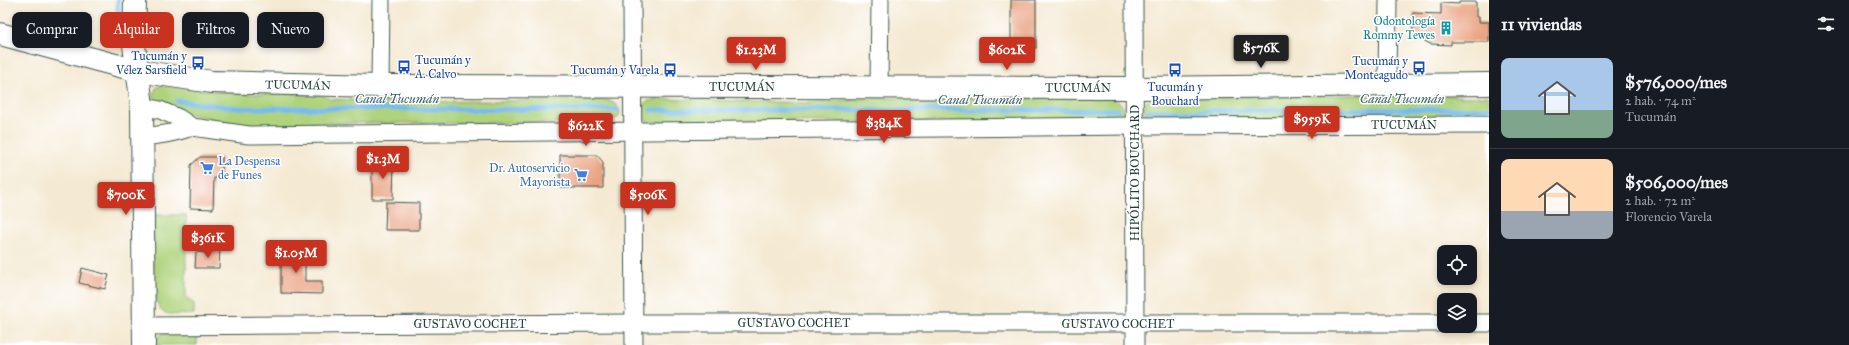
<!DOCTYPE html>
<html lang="es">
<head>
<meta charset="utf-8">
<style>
	body { margin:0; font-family:"IM FELL Great Primer",serif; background:#242831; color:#f1f3f6; height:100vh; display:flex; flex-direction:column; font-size:15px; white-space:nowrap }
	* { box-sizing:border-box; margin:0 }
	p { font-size:13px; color:#9ea1a6 }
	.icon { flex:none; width:22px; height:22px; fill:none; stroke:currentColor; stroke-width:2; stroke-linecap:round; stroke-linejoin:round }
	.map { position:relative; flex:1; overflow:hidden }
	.side { display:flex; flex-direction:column; background:#171b24; width:360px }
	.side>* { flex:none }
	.top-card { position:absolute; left:12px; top:12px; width:380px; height:36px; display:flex; gap:8px }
	.tools { position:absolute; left:1437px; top:245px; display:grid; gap:8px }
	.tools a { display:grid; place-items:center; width:40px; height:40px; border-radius:8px; background:#171b24; box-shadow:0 2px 6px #0003; font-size:20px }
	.price { position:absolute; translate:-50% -34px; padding:0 9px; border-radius:4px; background:#c8321e; color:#fff; font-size:13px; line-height:26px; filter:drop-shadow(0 1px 2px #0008) }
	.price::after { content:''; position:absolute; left:50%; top:24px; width:12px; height:9px; margin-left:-6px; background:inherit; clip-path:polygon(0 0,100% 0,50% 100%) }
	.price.on { background:#222; color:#fff }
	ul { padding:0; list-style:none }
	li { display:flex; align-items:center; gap:12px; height:100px; padding:0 12px }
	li+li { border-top:1px solid #363941 }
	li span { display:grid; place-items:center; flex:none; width:112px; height:80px; border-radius:8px; color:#555 }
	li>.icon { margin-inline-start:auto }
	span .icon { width:48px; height:48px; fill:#fffc; stroke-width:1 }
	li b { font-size:17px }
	h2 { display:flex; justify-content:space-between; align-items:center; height:48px; padding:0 12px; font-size:17px }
	.tag { padding:0 14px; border-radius:8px; background:#171b24; box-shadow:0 2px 6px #0003; font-size:14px; line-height:36px }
	.tag.on { background:#c8321e; color:#fff }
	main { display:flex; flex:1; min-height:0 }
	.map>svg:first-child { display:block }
	.green { fill:#afd37b; stroke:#678858 }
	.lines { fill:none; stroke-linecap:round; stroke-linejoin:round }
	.stream { stroke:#77bbed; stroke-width:5 }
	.building { fill:#e9a281 }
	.minor-casing { stroke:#3f574c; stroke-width:19 }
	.tertiary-casing { stroke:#3f574c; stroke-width:24 }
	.secondary-casing { stroke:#3f574c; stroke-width:24 }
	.minor { stroke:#fff; stroke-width:17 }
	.tertiary { stroke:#fff; stroke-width:22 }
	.secondary { stroke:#fff; stroke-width:22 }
	.labels { text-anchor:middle; stroke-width:3; stroke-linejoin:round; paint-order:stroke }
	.culture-label { font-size:12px; fill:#0d838f; stroke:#fff; text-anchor:end }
	.transit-label { font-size:12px; fill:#164399; stroke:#fff; text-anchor:end }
	.street-label { font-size:12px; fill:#1f3d34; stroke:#fff }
	.shop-label { font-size:12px; fill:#366cbe; stroke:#fff; text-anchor:start }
	.water-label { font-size:13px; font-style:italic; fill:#39636c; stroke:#fff }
</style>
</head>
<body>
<main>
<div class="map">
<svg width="1489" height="345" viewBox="0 0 1489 345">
	<rect width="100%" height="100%" fill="#fff"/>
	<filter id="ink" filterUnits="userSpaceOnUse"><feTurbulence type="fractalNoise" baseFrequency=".025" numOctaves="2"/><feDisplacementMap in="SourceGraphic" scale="8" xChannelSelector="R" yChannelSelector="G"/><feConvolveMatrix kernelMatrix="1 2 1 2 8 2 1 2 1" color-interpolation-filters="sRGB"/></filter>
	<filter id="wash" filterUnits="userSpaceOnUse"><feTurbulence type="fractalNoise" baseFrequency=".012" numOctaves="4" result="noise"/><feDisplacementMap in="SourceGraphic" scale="16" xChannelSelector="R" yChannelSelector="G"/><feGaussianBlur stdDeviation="0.9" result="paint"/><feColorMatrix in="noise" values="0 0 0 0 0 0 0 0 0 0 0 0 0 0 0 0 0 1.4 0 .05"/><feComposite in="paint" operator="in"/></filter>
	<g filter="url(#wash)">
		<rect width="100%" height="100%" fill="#f4e9d2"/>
		<g class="green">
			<path d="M158,86H167L244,94H319L331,99L396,102L608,100L616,105L620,111L619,117L610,121L599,123H315L256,128L242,126L169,109L155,104C152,97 153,92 158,86Z"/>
			<path d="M1437,94L1464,97L1489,96V118L1150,120L1145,116L1144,107L1147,101L1160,98Z"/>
			<path d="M871,98H1111C1124,103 1131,115 1114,121L650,122L645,120L639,114C639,99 655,100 666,99L808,103Z"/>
			<path d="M154,215H186V297L194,304V314C185,314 171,316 163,312C149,304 154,232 154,215Z"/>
			<path d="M163,333L197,334V345H155L157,338Z"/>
		</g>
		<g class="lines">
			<g class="stream">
				<path d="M118,44V0"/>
				<path d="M177,101L239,108L618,110"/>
				<path d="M651,110H1118"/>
				<path d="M1148,111L1489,109"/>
			</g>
		</g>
		<g id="blocks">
			<g class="building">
				<rect x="1011" y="0" width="25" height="48"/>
				<path d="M1459,2H1476V17H1479V22H1489V42H1451V45L1430,44L1413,34V13L1441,14V3L1459,4Z"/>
				<path d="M560,155H597L603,162V188H560Z"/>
				<path d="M200,157H222V178H214L213,209L190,208L191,165Z"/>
				<path d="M372,162H394L393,199H372Z"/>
				<path d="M386,202L419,203V230H385Z"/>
				<path d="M281,247H298V261H305V281H322V294L281,293Z"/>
				<path d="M205,248L220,249L219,268H195L196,252L205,253Z"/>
				<path d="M82,268L109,275L105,289L79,283Z"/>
			</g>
		</g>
	</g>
	<g filter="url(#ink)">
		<use href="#blocks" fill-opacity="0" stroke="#3f574c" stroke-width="1"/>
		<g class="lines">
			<g class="minor-casing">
				<g id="minor">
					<path d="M632,0L634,345"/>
					<path d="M1134,0L1135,345"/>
					<path d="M1387,85L1388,0"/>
					<path d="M380,86L381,0"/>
					<path d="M879,88L880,0"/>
					<path d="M142,106L160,110L179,118L192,127L249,135L1134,126L1489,125"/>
					<path d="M143,136C161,136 175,133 192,127"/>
					<path d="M1470,323H1489"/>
					<path d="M144,326L634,323H1444"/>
				</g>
			</g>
			<g class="tertiary-casing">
				<path id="tertiary" d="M0,34L138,71"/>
			</g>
			<g class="secondary-casing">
				<g id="secondary">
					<path d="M135,0L134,45L142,106L144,345"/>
					<path d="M138,71L212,82L380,86L1135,88L1489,84"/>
				</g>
			</g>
			<use href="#minor" class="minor"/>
			<use href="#tertiary" class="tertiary"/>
			<use href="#secondary" class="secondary"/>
		</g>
	</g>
	<defs>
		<g id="building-bare" transform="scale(1.08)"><path d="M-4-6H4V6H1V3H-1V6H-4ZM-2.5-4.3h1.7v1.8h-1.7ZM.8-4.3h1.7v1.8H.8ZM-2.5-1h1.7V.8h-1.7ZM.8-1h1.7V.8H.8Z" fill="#0f9aa8" stroke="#fff" stroke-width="2.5" paint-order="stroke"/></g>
		<g id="bus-bare" transform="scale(1.08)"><path d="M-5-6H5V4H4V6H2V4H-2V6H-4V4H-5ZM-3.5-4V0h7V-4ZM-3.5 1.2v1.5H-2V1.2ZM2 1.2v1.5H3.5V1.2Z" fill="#1a4fb4" stroke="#fff" stroke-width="2.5" paint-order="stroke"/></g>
		<g id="supermarket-bare" transform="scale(1.08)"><path d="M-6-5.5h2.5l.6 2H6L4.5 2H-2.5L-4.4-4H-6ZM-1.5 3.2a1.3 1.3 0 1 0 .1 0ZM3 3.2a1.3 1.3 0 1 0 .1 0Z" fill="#3f7fe0" stroke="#fff" stroke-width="2.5" paint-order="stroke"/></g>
	</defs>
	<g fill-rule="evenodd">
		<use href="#building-bare" x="1446" y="28"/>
		<use href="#bus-bare" x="198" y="63"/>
		<use href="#bus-bare" x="404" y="67"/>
		<use href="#bus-bare" x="1419" y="68"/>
		<use href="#bus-bare" x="670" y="70"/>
		<use href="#bus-bare" x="1175" y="70"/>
		<use href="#supermarket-bare" x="207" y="168"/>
		<use href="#supermarket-bare" x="581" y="175"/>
	</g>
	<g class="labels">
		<g class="culture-label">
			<text x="1435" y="25">Odontología<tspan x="1435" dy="14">Rommy Tewes</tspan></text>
		</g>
		<g class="transit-label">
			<text x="187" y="60">Tucumán y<tspan x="187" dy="14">Vélez Sarsfield</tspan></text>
			<text x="415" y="64" text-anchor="start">Tucumán y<tspan x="415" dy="14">A. Calvo</tspan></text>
			<text x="1408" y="65">Tucumán y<tspan x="1408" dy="14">Monteagudo</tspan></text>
			<text x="659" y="74">Tucumán y Varela</text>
			<text x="1175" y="91" text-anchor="middle">Tucumán y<tspan x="1175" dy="14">Bouchard</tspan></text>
		</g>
		<g class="street-label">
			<text transform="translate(298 85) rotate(1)" y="4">TUCUMÁN</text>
			<text x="742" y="91">TUCUMÁN</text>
			<text x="1078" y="92">TUCUMÁN</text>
			<text x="1404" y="129">TUCUMÁN</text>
			<text transform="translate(1135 173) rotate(-90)" y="4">HIPÓLITO BOUCHARD</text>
			<text x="794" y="327">GUSTAVO COCHET</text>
			<text x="470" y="328">GUSTAVO COCHET</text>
			<text x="1118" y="328">GUSTAVO COCHET</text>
		</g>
		<g class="shop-label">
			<text x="218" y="165">La Despensa<tspan x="218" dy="14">de Funes</tspan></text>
			<text x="570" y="172" text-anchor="end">Dr. Autoservicio<tspan x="570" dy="14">Mayorista</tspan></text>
		</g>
		<g class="water-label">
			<text x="397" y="103">Canal Tucumán</text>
			<text x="1402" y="103">Canal Tucumán</text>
			<text x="980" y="104">Canal Tucumán</text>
		</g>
	</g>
</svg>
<div class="tools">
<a><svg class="icon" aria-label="locate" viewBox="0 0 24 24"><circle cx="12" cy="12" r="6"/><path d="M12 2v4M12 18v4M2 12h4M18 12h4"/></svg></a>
<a><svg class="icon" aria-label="layers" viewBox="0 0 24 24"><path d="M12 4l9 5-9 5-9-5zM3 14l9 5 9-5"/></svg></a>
</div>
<b class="price on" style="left:1261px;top:69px">$576K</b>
<b class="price" style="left:756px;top:71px">$1.23M</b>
<b class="price" style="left:1007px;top:71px">$602K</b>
<b class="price" style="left:1312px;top:140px">$959K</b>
<b class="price" style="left:884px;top:144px">$384K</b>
<b class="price" style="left:586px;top:147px">$622K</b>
<b class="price" style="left:383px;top:180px">$1.3M</b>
<b class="price" style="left:126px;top:216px">$700K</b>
<b class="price" style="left:648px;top:216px">$506K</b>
<b class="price" style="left:208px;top:259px">$361K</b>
<b class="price" style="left:296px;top:274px">$1.05M</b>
<div class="top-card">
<a class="tag">Comprar</a>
<a class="tag on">Alquilar</a>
<a class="tag">Filtros</a>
<a class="tag">Nuevo</a>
</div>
</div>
<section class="side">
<h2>11 viviendas<svg class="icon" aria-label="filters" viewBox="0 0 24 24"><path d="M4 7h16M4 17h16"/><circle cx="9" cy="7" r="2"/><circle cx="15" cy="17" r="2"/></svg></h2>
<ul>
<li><span style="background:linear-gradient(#a9c7e8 65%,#7fa58c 0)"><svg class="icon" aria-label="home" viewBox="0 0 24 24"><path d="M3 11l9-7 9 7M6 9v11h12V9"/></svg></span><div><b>$576,000/mes</b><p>2 hab. · 74 m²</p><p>Tucumán</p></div></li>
<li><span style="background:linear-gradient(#ffd9b3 65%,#9aa5b1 0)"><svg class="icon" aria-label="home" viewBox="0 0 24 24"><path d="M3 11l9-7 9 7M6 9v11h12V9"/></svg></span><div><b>$506,000/mes</b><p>2 hab. · 72 m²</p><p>Florencio Varela</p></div></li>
</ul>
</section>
</main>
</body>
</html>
